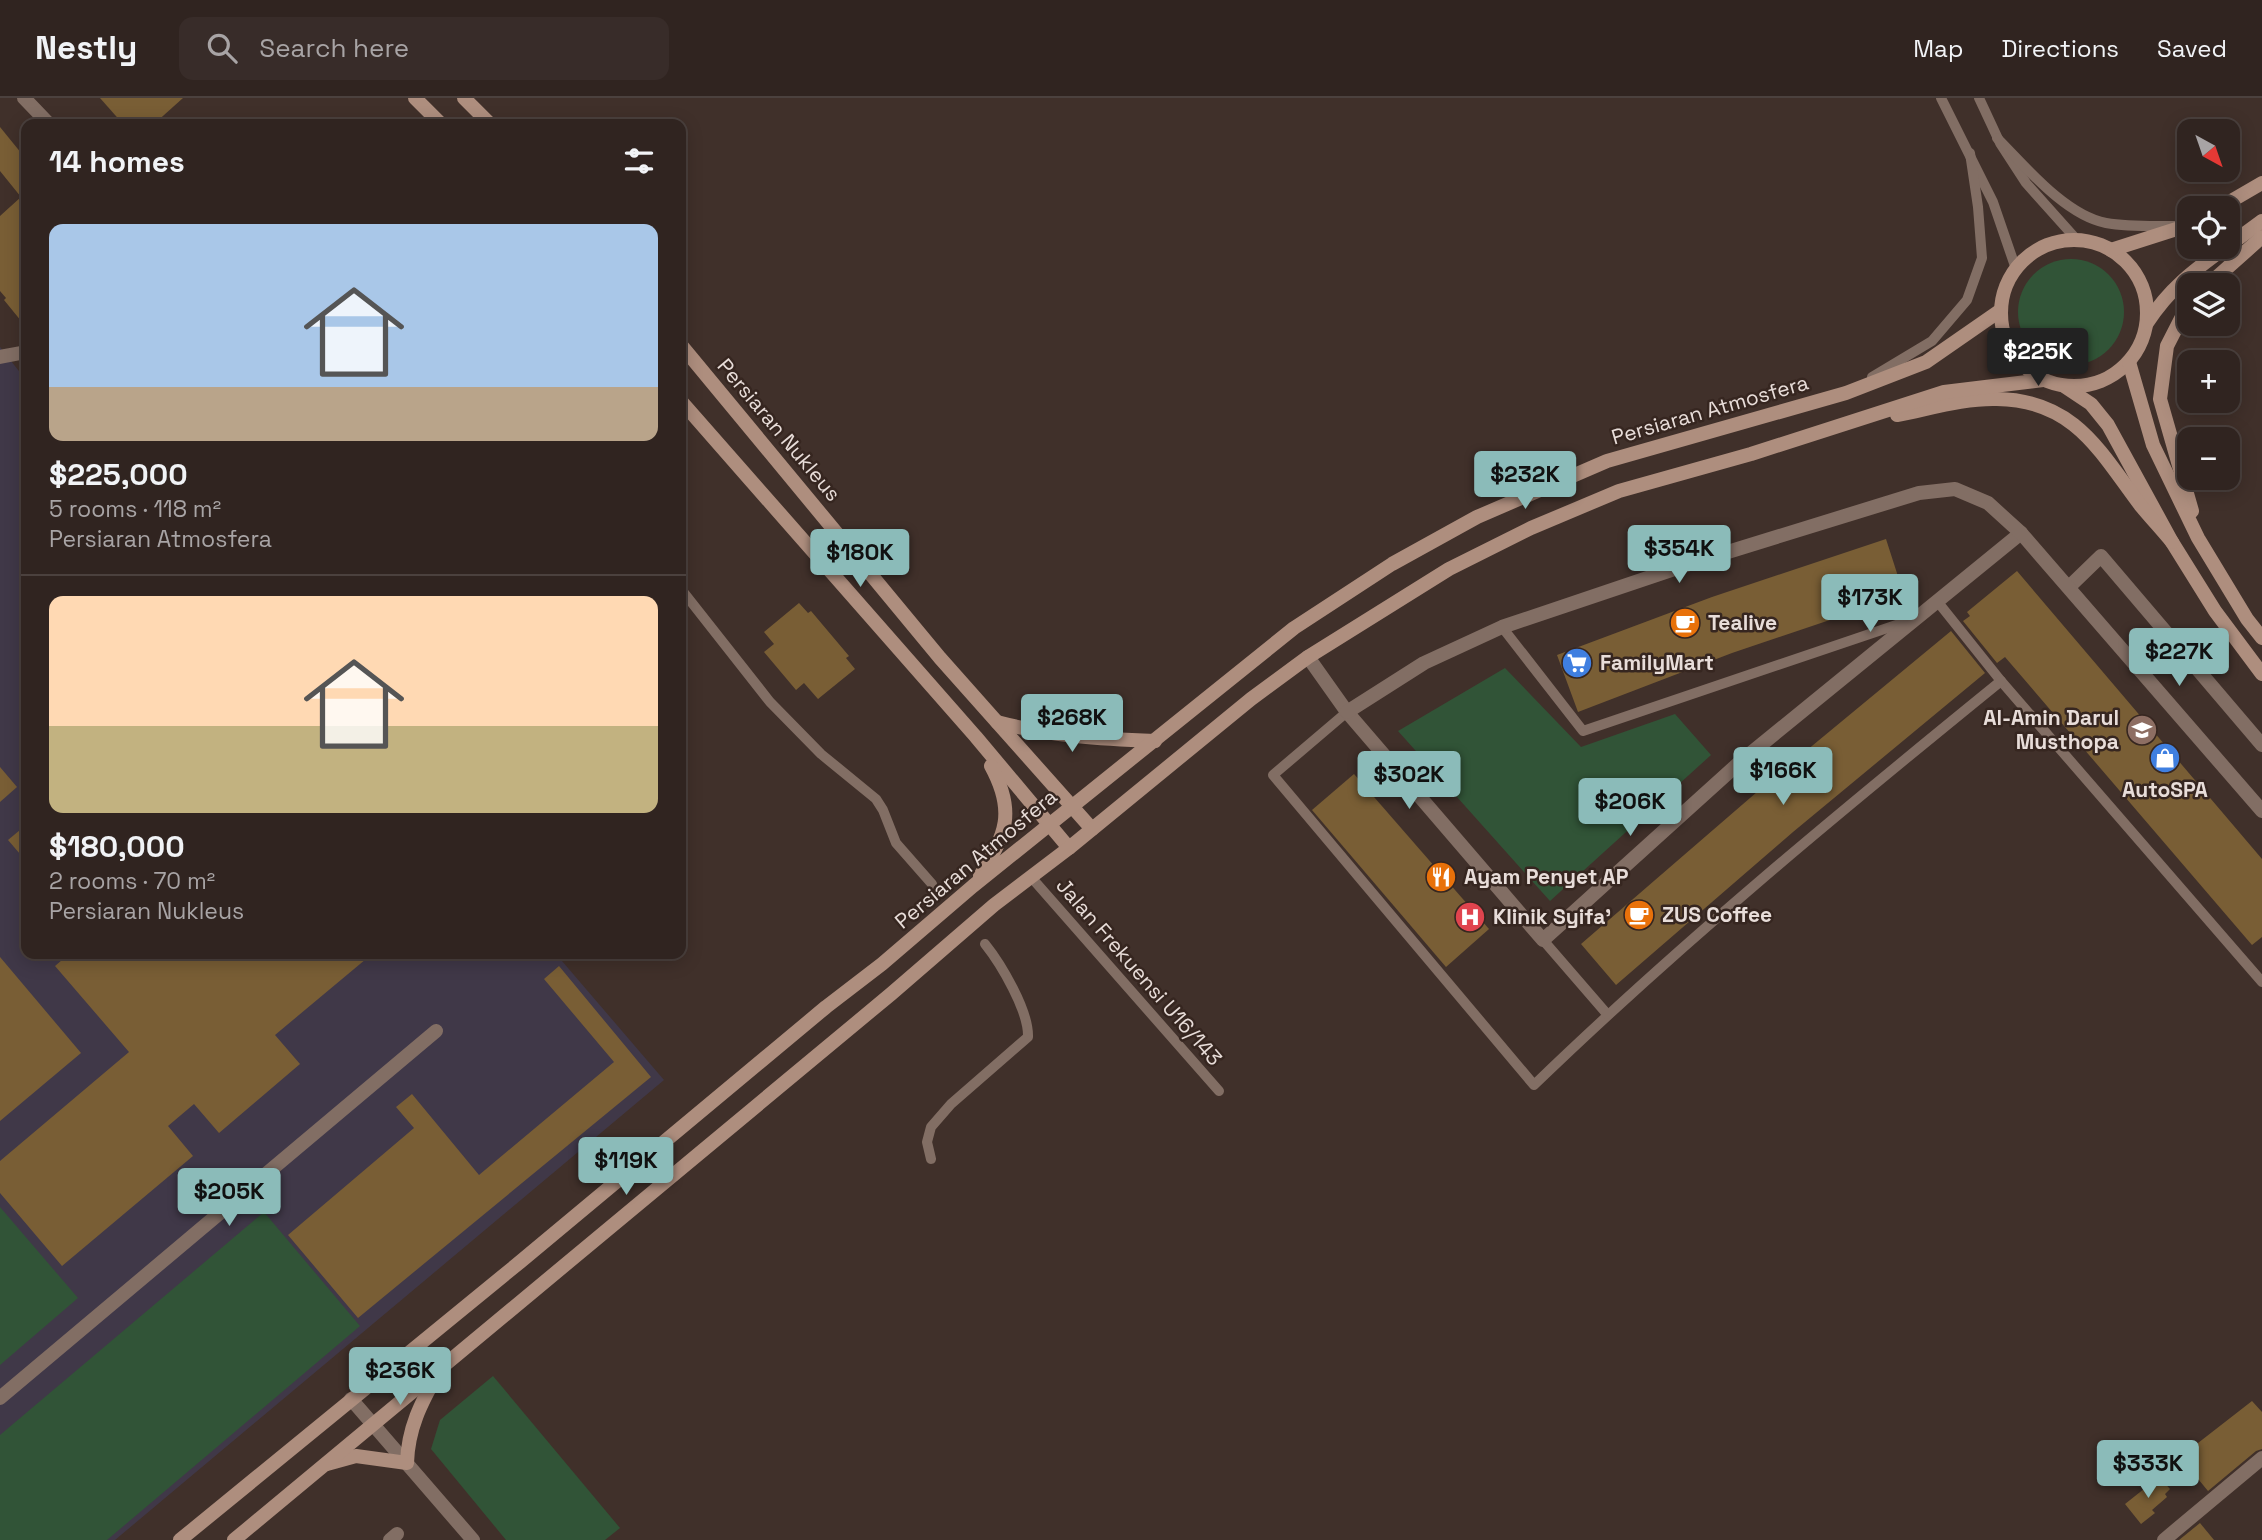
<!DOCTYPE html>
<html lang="en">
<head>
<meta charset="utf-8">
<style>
	body { margin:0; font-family:"Space Grotesk",sans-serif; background:#382c29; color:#f1f3f6; height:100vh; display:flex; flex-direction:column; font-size:26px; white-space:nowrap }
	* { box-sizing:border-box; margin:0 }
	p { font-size:23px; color:#a8a4a5 }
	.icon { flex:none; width:38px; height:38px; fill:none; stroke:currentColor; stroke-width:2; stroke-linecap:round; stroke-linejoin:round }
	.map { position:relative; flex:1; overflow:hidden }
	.side { position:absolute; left:21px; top:21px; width:665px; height:840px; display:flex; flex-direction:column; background:#302420; border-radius:14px; box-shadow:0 4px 18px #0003,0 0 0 2px #4b413e }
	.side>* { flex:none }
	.needle { width:46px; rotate:140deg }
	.buttons { position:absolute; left:2177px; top:21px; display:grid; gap:14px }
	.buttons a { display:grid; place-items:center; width:63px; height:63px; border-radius:14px; background:#302420; box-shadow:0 4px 18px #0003,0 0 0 2px #4b413e; font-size:35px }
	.price { position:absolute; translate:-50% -60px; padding:0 16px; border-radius:7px; background:#8bbbb9; color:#111; font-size:23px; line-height:46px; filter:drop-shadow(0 2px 4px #0008) }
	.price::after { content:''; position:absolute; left:50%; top:42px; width:21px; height:16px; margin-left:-10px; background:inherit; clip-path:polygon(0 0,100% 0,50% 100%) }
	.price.current { background:#222; color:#fff }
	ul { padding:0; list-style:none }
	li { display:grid; align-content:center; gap:14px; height:371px; padding:0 28px }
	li+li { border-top:2px solid #4b413e }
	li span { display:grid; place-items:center; height:217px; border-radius:14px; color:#555 }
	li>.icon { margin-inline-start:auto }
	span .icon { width:126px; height:126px; fill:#fffc; stroke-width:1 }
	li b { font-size:30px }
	h2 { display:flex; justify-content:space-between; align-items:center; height:84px; padding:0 28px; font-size:30px }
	header { display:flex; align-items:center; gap:42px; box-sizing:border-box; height:98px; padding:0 35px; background:#302420; border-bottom:2px solid #4b413e }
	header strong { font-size:33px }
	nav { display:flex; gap:38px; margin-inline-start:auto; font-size:24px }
	.search { width:490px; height:63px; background:#382c29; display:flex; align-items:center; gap:18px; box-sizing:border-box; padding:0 24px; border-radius:14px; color:#a8a4a5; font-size:26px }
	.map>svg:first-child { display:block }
	.industrial { fill:#403848 }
	.green { fill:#315437 }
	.building { fill:#795e35 }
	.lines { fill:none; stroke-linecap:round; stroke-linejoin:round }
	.lane { stroke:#826e64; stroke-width:10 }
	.street { stroke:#826e64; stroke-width:14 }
	.secondary { stroke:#ae8e7e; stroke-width:14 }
	.labels { text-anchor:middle; stroke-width:5; stroke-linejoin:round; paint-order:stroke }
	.street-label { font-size:21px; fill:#e8ddd9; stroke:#362620 }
	.poi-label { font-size:21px; font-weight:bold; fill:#e8ddd9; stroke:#362620; text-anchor:start }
</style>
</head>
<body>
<header>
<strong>Nestly</strong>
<div class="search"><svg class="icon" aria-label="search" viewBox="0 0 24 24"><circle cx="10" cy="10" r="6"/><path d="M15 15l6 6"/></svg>Search here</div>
<nav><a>Map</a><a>Directions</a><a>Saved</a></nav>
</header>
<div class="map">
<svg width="2262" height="1442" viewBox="0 0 2262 1442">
	<rect width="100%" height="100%" fill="#40302a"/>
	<path class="industrial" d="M0,249L26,282V856H556L664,982L115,1442H0Z"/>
	<g class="green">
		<circle cx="2071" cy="214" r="53"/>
		<path d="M1505,570L1581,649L1675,616L1711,657L1550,803L1398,633Z"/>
		<path d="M0,1109L78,1200L0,1267Z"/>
		<path d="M264,1114L360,1228L107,1442H0V1337Z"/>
		<path d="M493,1278L620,1430L605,1442H506L431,1351L440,1322Z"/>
	</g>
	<g class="building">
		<path d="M100,0H183L154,26H123Z"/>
		<path d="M0,29L26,61V229L4,202L6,200L0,193V118L21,99L0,73Z"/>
		<path d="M1886,441L1904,497L1732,555L1578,614L1557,557L1712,499Z"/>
		<path d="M2017,473L2262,761V839L2252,847L2005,559L1997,565L1963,523L1970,518L1967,514Z"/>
		<path d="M799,505L808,515L811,513L849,558L846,560L855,571L818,601L804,585L796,592L764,554L774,546L764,534Z"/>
		<path d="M1951,533L1985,575L1793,734L1616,887L1581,846L1772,681Z"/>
		<path d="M0,669L17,689L0,704Z"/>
		<path d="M1354,676L1489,831L1446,869L1312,712Z"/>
		<path d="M26,727V763L8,742Z"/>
		<path d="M69,856H372L275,937L300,966L219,1035L194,1006L168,1028L193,1058L62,1168L0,1095V1063L129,954L55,868Z"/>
		<path d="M0,859L81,955L0,1023Z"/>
		<path d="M559,868L651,979L358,1220L288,1137L414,1030L396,1009L412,996L479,1077L614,964L544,881Z"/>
		<path d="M2252,1303L2262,1314V1351L2256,1353L2208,1393L2180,1359Z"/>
		<path d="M2159,1379L2170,1391L2165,1396L2167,1399L2152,1412L2155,1415L2141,1426L2125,1406Z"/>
		<path d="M2200,1425L2214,1442H2179Z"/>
	</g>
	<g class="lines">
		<g class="lane">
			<path d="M1941,0L1993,104L2016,171"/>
			<path d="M1979,0L2000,45L2026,85L2077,142"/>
			<path d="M1997,40C2025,68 2065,117 2106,125C2129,129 2153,128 2176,128"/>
			<path d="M1872,279L1932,243L1967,202L1982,160L1978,109L1970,55"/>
			<path d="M681,491L770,604L821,656L876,701L883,712L896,745L932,786"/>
			<path d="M1937,503L2001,583L2262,884"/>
			<path d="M1502,529L1583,633L1911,522"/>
			<path d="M1347,614L1273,677L1534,987C1682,844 1841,713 2001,583"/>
			<path d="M1031,779L1219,993"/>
			<path d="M1543,842L1607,916"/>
			<path d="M931,1061L927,1044L931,1029L951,1006L1028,939C1029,913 1001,866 985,846"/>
		</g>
		<g class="street">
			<path d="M24,0L49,26"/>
			<path d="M0,259L26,254"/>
			<path d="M2069,489L2101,458L2262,647"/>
			<path d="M1308,559L1347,614L1543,842L1740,664L2021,435"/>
			<path d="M1347,614L1424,565L1502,529L1689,466L1919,395L1955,391L1988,405L2021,435L2262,713"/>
			<path d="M0,1300L436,933"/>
			<path d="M351,1301L473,1442"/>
			<path d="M390,1442L397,1436"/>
			<path d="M2164,1442L2262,1360"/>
		</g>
		<g class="secondary">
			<path d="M415,0L441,26"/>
			<path d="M464,0L490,26"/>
			<path d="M2219,110L2262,85"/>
			<circle cx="2074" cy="215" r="73"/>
			<path d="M2228,148L2262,123"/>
			<path d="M2111,152L2189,127"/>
			<path d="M2208,187L2262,139"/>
			<path d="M2189,205L2167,248L2160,301L2192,413"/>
			<path d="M2147,225C2170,190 2193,173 2226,149"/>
			<path d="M681,247L940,560L1092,731"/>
			<path d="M2129,264L2153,347L2198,440L2247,521L2262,540"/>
			<path d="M2064,288L2091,306L2108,327L2172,444L2215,513L2262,576"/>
			<path d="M681,303L976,639L1069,750"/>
			<path d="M1897,317C1929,311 1964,300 1997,301C2075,302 2100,354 2141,408C2151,420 2162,432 2172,444"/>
			<path d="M997,624C1050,638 1101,641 1155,643"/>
			<path d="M980,778C1006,736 1016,714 991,668"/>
			<path d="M327,1366L356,1358L407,1365C408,1330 421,1305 438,1275"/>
			<path d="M180,1442L520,1164L826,909L882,866L973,788L1294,530L1392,466L1477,419L1607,363L1846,295L1926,264L2001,212"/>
			<path d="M234,1442L891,896L994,807L1069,750L1251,601L1308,559L1449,471L1531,430L1619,393L1751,356L1944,294L2043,282"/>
		</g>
	</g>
	<defs>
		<g id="cafe-disc" transform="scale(1.575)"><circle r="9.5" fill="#e8710a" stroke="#362620"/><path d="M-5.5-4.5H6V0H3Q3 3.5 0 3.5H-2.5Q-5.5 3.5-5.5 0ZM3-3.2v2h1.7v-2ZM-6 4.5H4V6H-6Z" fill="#fff"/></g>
		<g id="supermarket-disc" transform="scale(1.575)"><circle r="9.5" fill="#3f7fe0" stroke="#362620"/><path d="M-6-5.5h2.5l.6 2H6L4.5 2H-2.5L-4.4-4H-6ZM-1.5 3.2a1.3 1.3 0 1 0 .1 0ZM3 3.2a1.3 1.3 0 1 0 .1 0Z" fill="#fff"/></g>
		<g id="school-disc" transform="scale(1.575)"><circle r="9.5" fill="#8d6e63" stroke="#362620"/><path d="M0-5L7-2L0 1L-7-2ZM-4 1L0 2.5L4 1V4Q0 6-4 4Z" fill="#fff"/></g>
		<g id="shop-disc" transform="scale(1.575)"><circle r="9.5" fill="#3f7fe0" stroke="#362620"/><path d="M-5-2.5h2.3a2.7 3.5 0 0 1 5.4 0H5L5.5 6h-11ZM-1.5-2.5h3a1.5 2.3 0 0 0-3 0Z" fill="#fff"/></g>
		<g id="restaurant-disc" transform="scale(1.575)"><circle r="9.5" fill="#e8710a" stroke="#362620"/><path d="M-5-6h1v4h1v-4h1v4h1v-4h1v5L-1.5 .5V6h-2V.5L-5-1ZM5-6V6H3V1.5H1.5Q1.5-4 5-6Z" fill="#fff"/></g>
		<g id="hospital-disc" transform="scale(1.575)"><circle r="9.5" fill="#e0444e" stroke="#362620"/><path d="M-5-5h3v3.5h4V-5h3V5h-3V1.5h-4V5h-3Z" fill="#fff"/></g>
	</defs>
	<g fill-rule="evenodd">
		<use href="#cafe-disc" x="1685" y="525"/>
		<use href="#supermarket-disc" x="1577" y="565"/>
		<use href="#school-disc" x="2142" y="632"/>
		<use href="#shop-disc" x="2165" y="660"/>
		<use href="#restaurant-disc" x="1441" y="779"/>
		<use href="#cafe-disc" x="1639" y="817"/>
		<use href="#hospital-disc" x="1470" y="819"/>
	</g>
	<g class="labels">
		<g class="street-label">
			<text transform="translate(1710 312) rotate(-16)" y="7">Persiaran Atmosfera</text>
			<text transform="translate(779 332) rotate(50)" y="7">Persiaran Nukleus</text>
			<text transform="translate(976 761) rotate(-40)" y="7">Persiaran Atmosfera</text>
			<text transform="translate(1139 874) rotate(49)" y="7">Jalan Frekuensi U16/143</text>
		</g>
		<g class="poi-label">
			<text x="1708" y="532">Tealive</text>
			<text x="1600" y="572">FamilyMart</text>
			<text x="2119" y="627" text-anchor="end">Al-Amin Darul<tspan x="2119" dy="24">Musthopa</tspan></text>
			<text x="2165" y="699" text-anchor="middle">AutoSPA</text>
			<text x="1464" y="786">Ayam Penyet AP</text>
			<text x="1662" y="824">ZUS Coffee</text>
			<text x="1493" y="826">Klinik Syifa'</text>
		</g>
	</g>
</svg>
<div class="buttons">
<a><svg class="needle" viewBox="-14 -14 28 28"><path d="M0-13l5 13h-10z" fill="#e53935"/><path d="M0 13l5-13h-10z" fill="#a8a4a5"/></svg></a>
<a><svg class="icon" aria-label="locate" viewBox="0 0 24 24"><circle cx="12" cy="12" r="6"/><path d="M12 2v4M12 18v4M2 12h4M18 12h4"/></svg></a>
<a><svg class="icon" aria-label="layers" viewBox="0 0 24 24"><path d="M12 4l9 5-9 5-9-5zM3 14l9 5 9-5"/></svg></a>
<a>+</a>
<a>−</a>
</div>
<b class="price current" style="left:2038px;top:290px">$225K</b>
<b class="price" style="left:1525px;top:413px">$232K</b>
<b class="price" style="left:1679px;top:487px">$354K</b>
<b class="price" style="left:860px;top:491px">$180K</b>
<b class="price" style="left:1870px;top:536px">$173K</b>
<b class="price" style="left:2179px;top:590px">$227K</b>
<b class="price" style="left:1072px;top:656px">$268K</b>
<b class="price" style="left:1783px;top:709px">$166K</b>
<b class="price" style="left:1409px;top:713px">$302K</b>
<b class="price" style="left:1630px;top:740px">$206K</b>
<b class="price" style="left:626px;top:1099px">$119K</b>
<b class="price" style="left:229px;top:1130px">$205K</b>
<b class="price" style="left:400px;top:1309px">$236K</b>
<b class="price" style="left:2148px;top:1402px">$333K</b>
<section class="side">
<h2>14 homes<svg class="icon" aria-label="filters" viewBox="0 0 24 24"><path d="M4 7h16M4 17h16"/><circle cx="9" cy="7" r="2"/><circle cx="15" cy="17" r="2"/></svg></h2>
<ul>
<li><span style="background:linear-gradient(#a9c7e8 75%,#b9a48a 0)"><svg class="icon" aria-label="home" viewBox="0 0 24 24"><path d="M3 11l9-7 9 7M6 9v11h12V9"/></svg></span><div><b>$225,000</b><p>5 rooms · 118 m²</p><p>Persiaran Atmosfera</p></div></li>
<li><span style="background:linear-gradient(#ffd9b3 60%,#c2b280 0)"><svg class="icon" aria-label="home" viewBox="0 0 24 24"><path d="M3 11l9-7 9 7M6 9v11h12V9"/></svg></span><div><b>$180,000</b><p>2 rooms · 70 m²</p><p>Persiaran Nukleus</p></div></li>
</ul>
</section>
</div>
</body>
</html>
